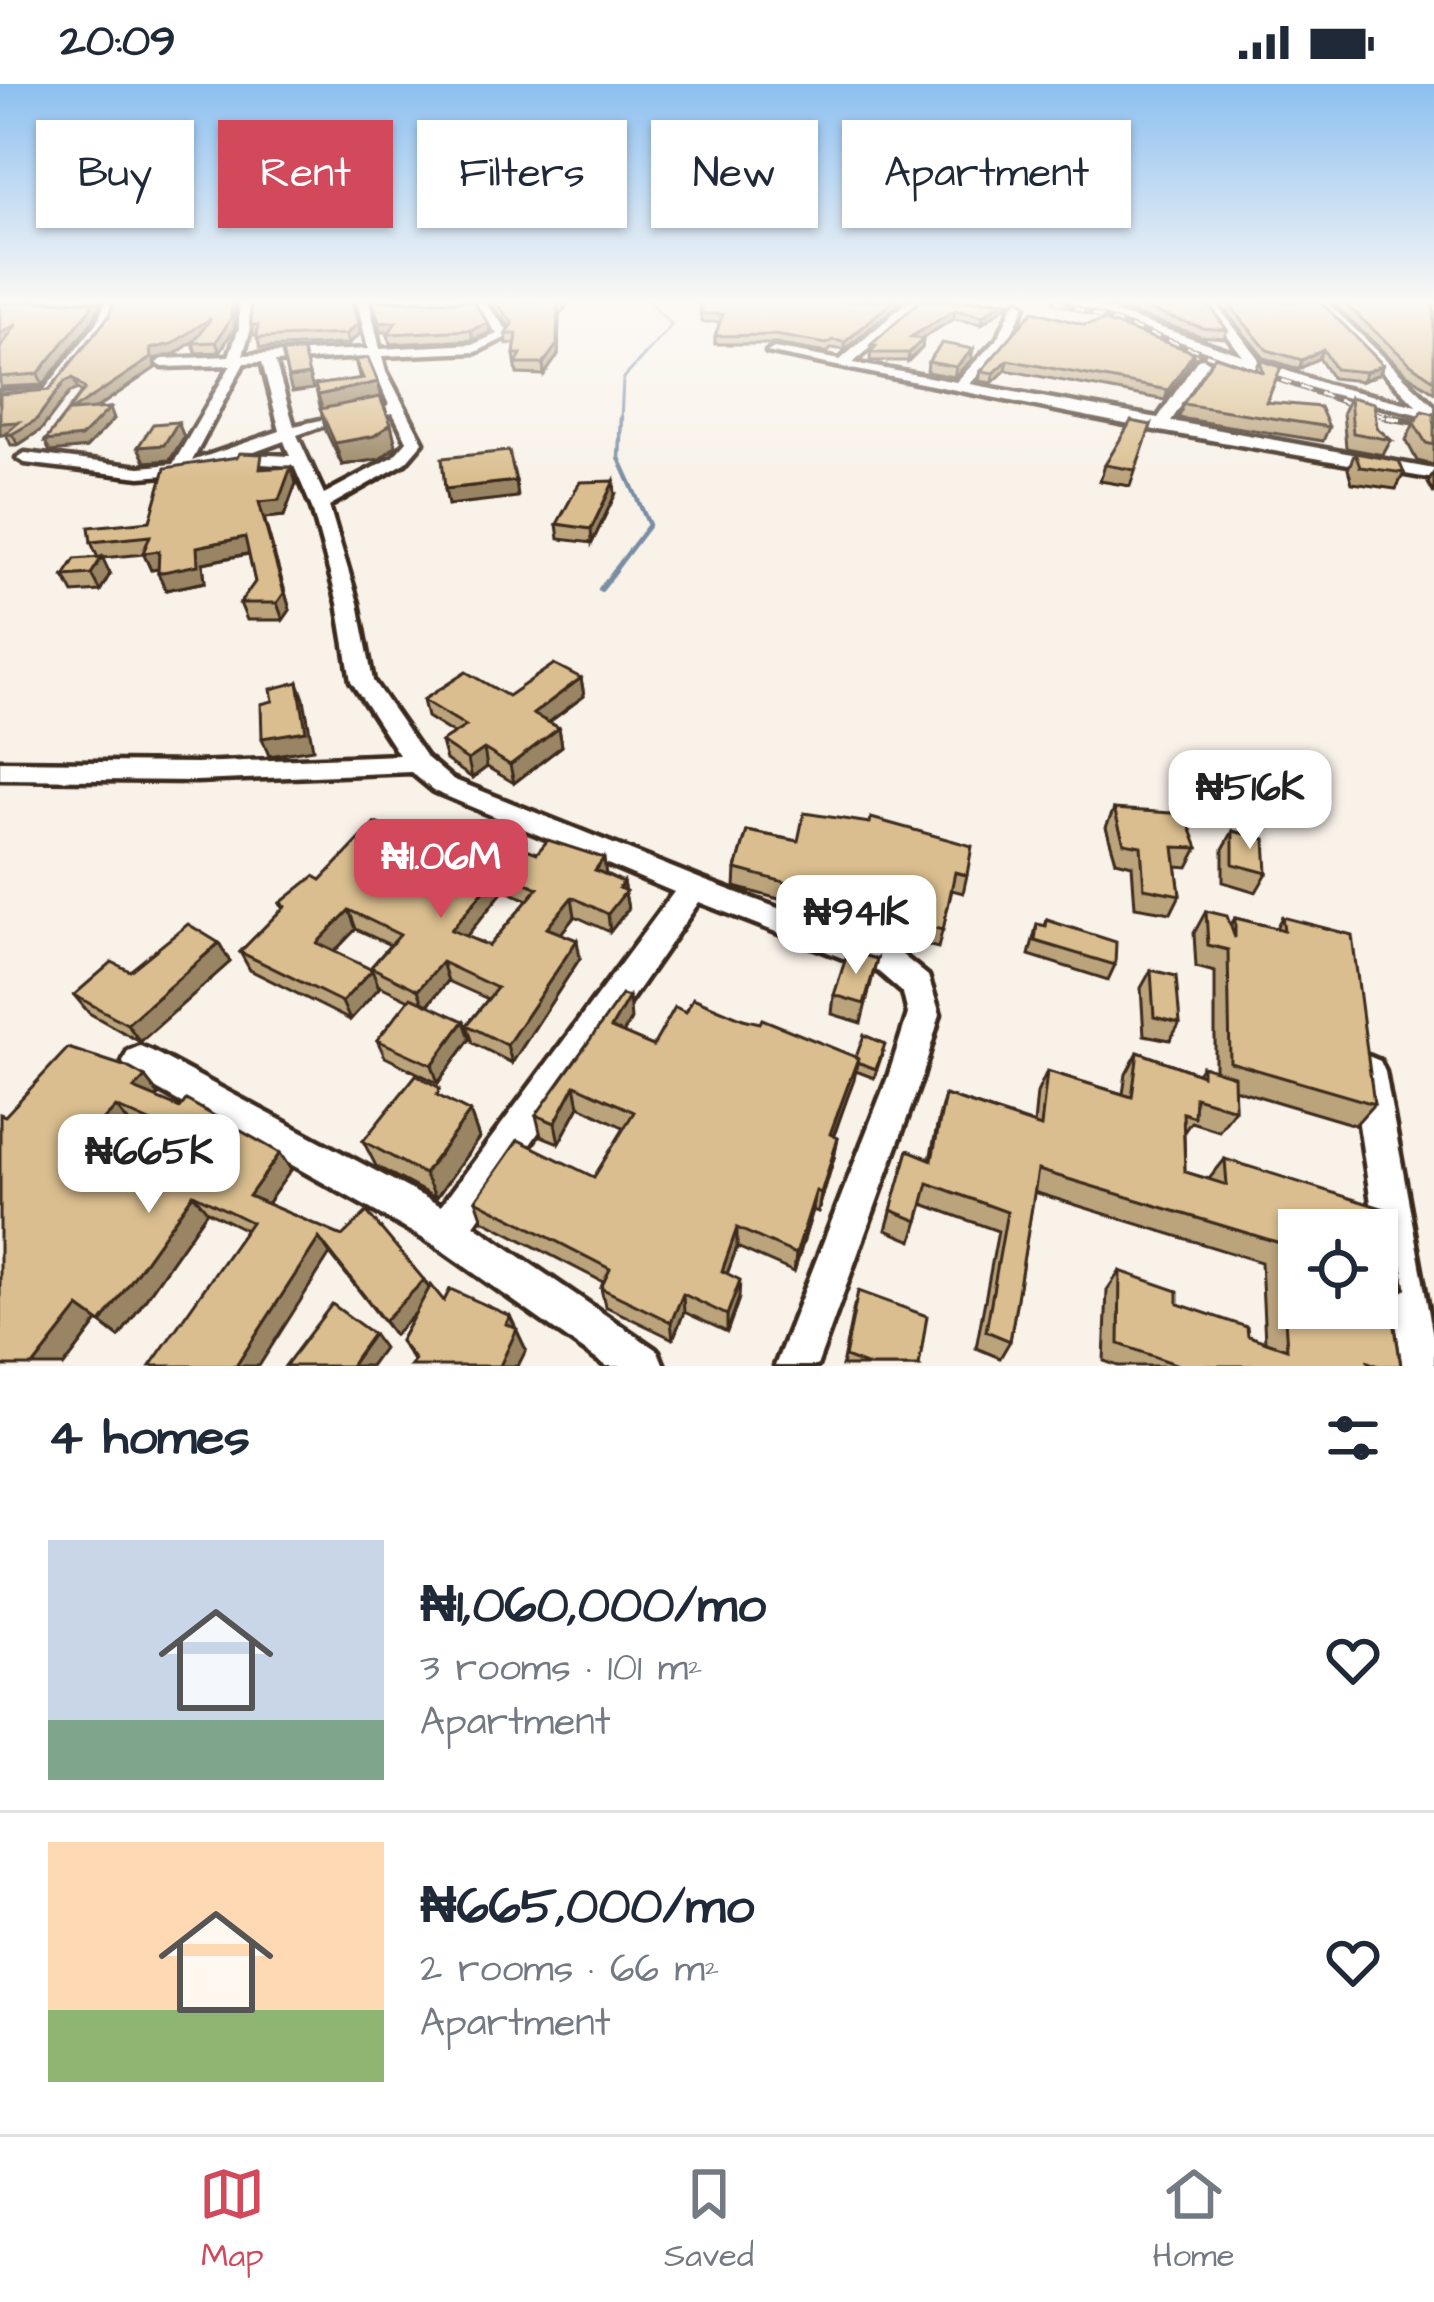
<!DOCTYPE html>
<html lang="en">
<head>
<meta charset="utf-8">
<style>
	body { margin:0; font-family:"Architects Daughter",sans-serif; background:#f2f2f3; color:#1f2937; height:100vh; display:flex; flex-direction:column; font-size:45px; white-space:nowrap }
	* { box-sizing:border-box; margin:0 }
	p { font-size:39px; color:#747a83 }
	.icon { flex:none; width:66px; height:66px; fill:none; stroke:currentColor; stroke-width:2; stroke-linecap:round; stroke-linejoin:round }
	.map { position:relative; height:1282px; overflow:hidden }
	.panel { display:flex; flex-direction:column; background:#fff; flex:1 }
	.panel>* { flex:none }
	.top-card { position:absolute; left:36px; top:36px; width:1362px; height:108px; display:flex; gap:24px }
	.buttons { position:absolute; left:1278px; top:1125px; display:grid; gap:24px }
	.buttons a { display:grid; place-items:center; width:120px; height:120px; border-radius:0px; background:#fff; box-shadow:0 3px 9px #0004; font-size:60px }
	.price { position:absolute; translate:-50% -102px; padding:0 27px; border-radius:24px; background:#fff; color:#222; font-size:39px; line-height:78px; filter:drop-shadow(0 3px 6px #0008) }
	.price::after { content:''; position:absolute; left:50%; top:72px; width:36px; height:27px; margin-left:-18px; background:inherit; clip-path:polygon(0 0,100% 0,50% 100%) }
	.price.active { background:#d1495b; color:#fff }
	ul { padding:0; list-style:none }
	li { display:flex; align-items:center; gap:36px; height:300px; padding:0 48px }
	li+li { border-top:3px solid #e0e1e3 }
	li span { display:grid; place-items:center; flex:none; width:336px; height:240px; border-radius:0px; color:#555 }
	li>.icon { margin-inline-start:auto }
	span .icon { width:144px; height:144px; fill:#fffc; stroke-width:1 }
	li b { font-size:51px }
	h2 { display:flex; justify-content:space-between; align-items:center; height:144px; padding:0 48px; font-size:51px }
	.pill { padding:0 42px; border-radius:0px; background:#fff; box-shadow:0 3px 9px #0004; font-size:42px; line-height:108px }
	.pill.active { background:#d1495b; color:#fff }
	.status { display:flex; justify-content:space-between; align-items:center; height:84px; padding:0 60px; background:#fff; direction:ltr }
	.status svg { height:33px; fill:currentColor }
	.tab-bar { display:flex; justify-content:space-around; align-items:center; height:168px; border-top:3px solid #e0e1e3; background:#fff; font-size:33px; color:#747a83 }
	.tab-bar a { display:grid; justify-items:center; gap:6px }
	.tab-bar .active { color:#d1495b }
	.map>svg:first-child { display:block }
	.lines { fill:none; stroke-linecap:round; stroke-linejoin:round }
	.stream-far2 { stroke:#798da4; stroke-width:3 }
	.stream-far1 { stroke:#798da4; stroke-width:4.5 }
	.stream { stroke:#798da4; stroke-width:6 }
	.minor-casing { stroke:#3b2a1e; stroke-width:9 }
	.minor { fill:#fff; fill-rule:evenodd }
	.rail-far1-casing { stroke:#3b2a1e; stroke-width:6 }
	.rail-casing { stroke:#3b2a1e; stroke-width:8 }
	.rail-far1 { stroke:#fff; stroke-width:3; stroke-dasharray:10; stroke-linecap:butt }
	.rail { stroke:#fff; stroke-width:4.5; stroke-dasharray:14; stroke-linecap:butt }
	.wall { fill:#bba37b; stroke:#3b2a1e; stroke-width:3; fill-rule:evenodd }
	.shaded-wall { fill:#998564; stroke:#3b2a1e; stroke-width:3 }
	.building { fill:#dabe8f; stroke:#3b2a1e; stroke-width:3; fill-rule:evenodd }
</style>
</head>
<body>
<div class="status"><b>20:09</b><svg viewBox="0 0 49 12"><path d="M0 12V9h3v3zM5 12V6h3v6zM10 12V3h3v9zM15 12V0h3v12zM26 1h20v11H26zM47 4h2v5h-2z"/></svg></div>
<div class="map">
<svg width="1434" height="1282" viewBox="0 0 1434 1282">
	<rect width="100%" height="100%" fill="#f8f2e9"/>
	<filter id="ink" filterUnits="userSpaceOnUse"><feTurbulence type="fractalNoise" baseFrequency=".00833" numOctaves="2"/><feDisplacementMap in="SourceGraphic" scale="24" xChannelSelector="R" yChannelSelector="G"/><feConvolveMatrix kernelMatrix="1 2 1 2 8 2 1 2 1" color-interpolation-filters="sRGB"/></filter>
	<g filter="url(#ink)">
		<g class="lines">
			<path class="stream-far2" d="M621,336L623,295L672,241L648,217"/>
			<path class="stream-far1" d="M612,490L649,441L619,374L621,333"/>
			<path class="stream" d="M601,505L615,487"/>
			<g class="minor-casing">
				<g id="minor">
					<path d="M106,217H118L109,239L54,312L0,316V308L45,305L97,239Z"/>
					<path d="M239,217H251V244L243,271L368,265L357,217H369L380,265L474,260L497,250L472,217H484L511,251L476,268L382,272L386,287L423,358L405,379L329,422L358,519L373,597L426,673L452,695L703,796L901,870L928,892L940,930L922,993L817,1282H775L888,993L908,930L903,909L879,888L699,818L474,1141L658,1267L664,1282H606L433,1160L128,989L123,978L128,967L140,962L152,967L441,1122L674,808L434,707L411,688L196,697L0,695V677L196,679L399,671L351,597L338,519L312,424L294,382L228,378L179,390L140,393L25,379L17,374L25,369L140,383L173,380L231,281L163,283L156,279L163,275L229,272L239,244ZM369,273L389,321L294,342L275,278ZM262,278L280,347L192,377L244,279ZM393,329L407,357L393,373L324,410L297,351L322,342ZM284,357L290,372L249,370Z"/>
					<path d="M908,217H921L853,279L956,298L998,254L1013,221L1019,217L1025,221L1008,258L970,300L1158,334L1198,275L1203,274L1210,278L1171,337L1434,385V395L1160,347L767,268L774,264L840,276Z"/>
					<path d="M1066,217H1082L1242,271L1202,217H1214L1261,278L1328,301L1417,322L1314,217H1326L1434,322V334L1319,307Z"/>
					<path d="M1368,972L1380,977L1385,988L1434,1258V1282H1396L1351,988L1356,977Z"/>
				</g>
			</g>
			<use href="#minor" class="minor"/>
			<g class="rail-far1-casing">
				<path id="rail-far1" d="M1055,217L1395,336"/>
			</g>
			<g class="rail-casing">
				<path id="rail" d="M1387,333L1434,341"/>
			</g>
			<use href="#rail-far1" class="rail-far1"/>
			<use href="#rail" class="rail"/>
		</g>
		<g class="wall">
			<path d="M24,217H102L93,237L43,301L0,303V264L3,260L0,262V220Z"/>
			<path d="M235,217V243L220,268L196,269L193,259L194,257L175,270L154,275L155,284L95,325L110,324L114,335L86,364L50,368L45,357L82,308L78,305L70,308L41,346L18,361H11L6,350L0,351V310L49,306Z"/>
			<path d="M251,217H354L360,250L348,260L260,264L257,251H254L251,241Z"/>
			<path d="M373,217L490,248L473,256L390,260L388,250L390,248H381Z"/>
			<path d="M488,217H570L559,232L558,271L544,291L517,290L514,270L516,260H507L506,250L510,243Z"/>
			<path d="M698,217H902L845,266L832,264L827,269L775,260H715V252L720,238H702Z"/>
			<path d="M920,217H1012L982,240L953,235L921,255H923L922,264L908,277H870L871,261Z"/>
			<path d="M1101,217H1206L1227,246L1224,254L1200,252L1116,224L1117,221Z"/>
			<path d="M1217,217H1320L1383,281L1379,290L1362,297L1332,294L1319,274L1299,285L1264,274Z"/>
			<path d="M1330,217H1434V308L1407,290Z"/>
			<path d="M1085,241L1194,268L1191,278L1165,316L1006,286L992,299L979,297L981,287Z"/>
			<path d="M355,276L378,298L396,362L380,375L342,381L326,347L315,301L360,295Z"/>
			<path d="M971,276L954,293L927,288L928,278Z"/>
			<path d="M1260,276L1281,283L1267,318L1329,343L1323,357L1179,334L1183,320L1256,286Z"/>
			<path d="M1350,313L1377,344L1391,356L1383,371L1346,364L1343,328Z"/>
			<path d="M1434,330V381L1417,377L1406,356L1414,339Z"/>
			<path d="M1151,341L1130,402L1100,397L1105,381Z"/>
			<path d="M1355,369L1404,389L1396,405L1352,399L1348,385Z"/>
			<path d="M267,385L296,399L284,432L264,434L290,526L283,536H247L240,519L255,498L249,470L203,479L205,498L166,506L158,489L159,485L151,486L144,470L102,474L110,490L100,507L73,509L64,492L98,474L91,458L150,437Z"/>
			<path d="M1434,388V410L1428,399Z"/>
			<path d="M615,411L592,459L559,455L557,440Z"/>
			<path d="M581,594L584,612L549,638L559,644L562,662L514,699L487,683L472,694L446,676L441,658L454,650L427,633L423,616L508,612Z"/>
			<path d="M1114,725L1198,764L1188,783L1176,782L1180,811L1171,829L1135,823L1132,781L1116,777L1106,743Z"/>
			<path d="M747,747L967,791L963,809L952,806L938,864L898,854L899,845L786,821V817L735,803L736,785Z"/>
			<path d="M1233,747L1267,789L1256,808L1223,798V765Z"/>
			<path d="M413,769L465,793L537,769L606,790L623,798L628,825L610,848L575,832L561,849L580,874L512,979L473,959L467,941L488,915L448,897L428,921L470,955L438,999L385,973L377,956L409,916L378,901L371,883L390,861L356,845L334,868L372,886L379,904L350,936L250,886L240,868L283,824L280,819L321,796ZM504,806L528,816L489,862L466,852Z"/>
			<path d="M1206,827L1230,842L1235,834L1276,844L1282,833L1374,1020L1355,1041L1234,1005L1235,1025L1219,1047L1191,1038L1184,1048L1185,1088L1209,1095L1225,1075L1405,1204L1391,1215L1401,1282H1118L1104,1277L1107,1206L1120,1187L1178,1220L1248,1252L1265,1258L1261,1178L1034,1108L1010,1257L1000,1274L976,1264L998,1147L923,1120L912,1157L886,1146L908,1066L930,1075L939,1033L945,1011L1034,1040L1037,1009L1047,987L1123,1010L1126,990L1138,968L1197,989L1202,982L1215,986V888L1196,883L1194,849Z"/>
			<path d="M1047,836L1115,881L1108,896L1029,871L1037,840L1045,842Z"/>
			<path d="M219,859L230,878L140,958L89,929L74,911L130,887Z"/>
			<path d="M877,875L861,939L832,930L834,911Z"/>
			<path d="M1151,886L1180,939L1170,956L1144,951L1141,904Z"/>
			<path d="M686,928L743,935L856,973L883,968L874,994L856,987L834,1052L838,1054L834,1074L818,1128L813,1126L794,1188L737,1163L727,1190L739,1214L727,1248L684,1228L673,1255L605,1222L601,1204L603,1198L483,1136L476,1116L594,1093L625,1044L579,1022L559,1059L541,1052L536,1031L631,935L623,950L653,962Z"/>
			<path d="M159,1011L156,1014L291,1086L267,1120L424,1196L429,1204L444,1217L510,1232L526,1266L414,1278L400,1257L416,1228L394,1251L330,1170L168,1258L246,1146L207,1127L119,1253L98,1237L64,1282L5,1032ZM131,1041L156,1052L138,1074L113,1060Z"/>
			<path d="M444,1015L470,1028L479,1054L436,1114L376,1082L363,1057Z"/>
			<path d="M854,1222L919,1282H842Z"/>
		</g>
		<g class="shaded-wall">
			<path d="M94,217H102L93,237L43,301L38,290Z"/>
			<path d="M232,217H235V243L220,268L216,258Z"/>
			<path d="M562,217H570L559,232L558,271L544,291L543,280L558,223Z"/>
			<path d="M893,217H902L845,266V258Z"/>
			<path d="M1003,217H1012L982,240L983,232Z"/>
			<path d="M955,226L953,235L910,262L911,253Z"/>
			<path d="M211,234L214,243L175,270L154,275L155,284L76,338L71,327L150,265Z"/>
			<path d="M396,238L398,247L381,248L379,239Z"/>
			<path d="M488,239L490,248L473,256L471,246Z"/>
			<path d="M17,240L22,250L0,262V250Z"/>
			<path d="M358,240L360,250L348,260L346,250Z"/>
			<path d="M923,255L922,264L908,277L909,269Z"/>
			<path d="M973,265L971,276L954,293L956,283Z"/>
			<path d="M1323,265L1319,274L1299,285L1302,276Z"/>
			<path d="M1194,268L1191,278L1165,316L1168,306Z"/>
			<path d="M1008,276L1006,286L992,299L994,289Z"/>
			<path d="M1383,281L1379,290L1362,297L1366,288Z"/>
			<path d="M309,291L313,305L292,308L288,294Z"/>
			<path d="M73,294L78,305L70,308L41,346L18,361L12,350L0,351V339L19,338L65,297Z"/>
			<path d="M378,298L383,318L324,331L318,311Z"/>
			<path d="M110,324L114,335L86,364L50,368L45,357Z"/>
			<path d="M178,338L184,353L170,376L145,378L138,363Z"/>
			<path d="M391,340L396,362L380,375L342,381L335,359Z"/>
			<path d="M291,383L296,399L284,432L264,434L290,526L283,536L277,519L259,418Z"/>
			<path d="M516,397L518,413L448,421L445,405Z"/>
			<path d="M614,397L615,411L592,459L591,445Z"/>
			<path d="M245,453L251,469L203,479L205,498L166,506L158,489L197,463Z"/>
			<path d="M159,467L167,484L151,486L143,469Z"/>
			<path d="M102,473L110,490L100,507L91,490Z"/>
			<path d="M581,594L584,612L536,648L533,630Z"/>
			<path d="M298,598L304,615L313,665L269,672L262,654Z"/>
			<path d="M559,644L562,662L514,699L510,681Z"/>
			<path d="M484,665L487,683L472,694L468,676Z"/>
			<path d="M407,751L413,769L396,763Z"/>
			<path d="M604,774L606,792L595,786Z"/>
			<path d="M500,787L504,806L457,864L451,846Z"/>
			<path d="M623,798L628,825L610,848L608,830Z"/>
			<path d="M572,813L575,832L551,862L547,844Z"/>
			<path d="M349,826L356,845L325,877L317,859Z"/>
			<path d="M577,856L580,874L512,979L507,961Z"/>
			<path d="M219,859L230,878L140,958L127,940Z"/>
			<path d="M442,878L448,897L425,924L418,906Z"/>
			<path d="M372,886L379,904L350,936L342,918Z"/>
			<path d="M629,913L631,935L614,966L611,944Z"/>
			<path d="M464,937L470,955L438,999L432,981Z"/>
			<path d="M858,974L854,996L826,1071L830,1050Z"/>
			<path d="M145,993L159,1011L148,1022L134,1005Z"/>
			<path d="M575,1001L579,1022L559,1059L555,1039Z"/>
			<path d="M116,1023L131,1041L108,1065L92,1048Z"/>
			<path d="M470,1028L479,1054L436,1114L424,1090Z"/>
			<path d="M838,1054L834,1074L818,1128L821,1109Z"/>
			<path d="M280,1069L291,1086L261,1128L249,1112Z"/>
			<path d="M816,1107L813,1126L794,1188L796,1170Z"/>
			<path d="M193,1110L207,1127L119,1253L101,1239Z"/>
			<path d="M737,1144V1163L721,1206L722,1187Z"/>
			<path d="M319,1154L330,1170L259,1282H236Z"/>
			<path d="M424,1196L433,1211L394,1251L384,1237Z"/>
			<path d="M740,1196L739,1214L727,1248V1231Z"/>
			<path d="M683,1210L684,1228L673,1255L671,1238Z"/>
			<path d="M79,1223L98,1237L64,1282H33Z"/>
			<path d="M510,1232L526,1266L518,1282H500L506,1240Z"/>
			<path d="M373,1250L383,1264L370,1282H350Z"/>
		</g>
		<g class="building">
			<path d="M24,217H94L89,227L38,290L0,293V264L17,240L0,250V220Z"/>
			<path d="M114,217H232L231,234L216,258L193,259L211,234L172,260L150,265L151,274L71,327L110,324L81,353L45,357L85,305L73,294L65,297L36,336L12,350H5L19,338L0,339V310L49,306L109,232Z"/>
			<path d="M251,217H352L358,240L346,250L257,254L258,241H251Z"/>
			<path d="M373,217H473L488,239L471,246L388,250L396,238L379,239Z"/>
			<path d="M494,217H562L558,223L557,261L543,280H516L521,270H514L517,250H506L513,239Z"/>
			<path d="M700,217H893L845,258L833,256L827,260L775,251L715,252L723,230H702Z"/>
			<path d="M920,217H1003L983,232L955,226L911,253L923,255L909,269H870L876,262L871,261Z"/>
			<path d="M1121,217H1206L1227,246L1203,244Z"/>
			<path d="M1226,217H1320L1383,281L1366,288L1335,285L1323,265L1302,276L1267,266Z"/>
			<path d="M1342,217H1434V296L1412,281Z"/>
			<path d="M1033,227L1085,241L1104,237L1194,268L1168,306L1008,276L994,289L981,287Z"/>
			<path d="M942,259L973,265L956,283L928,278Z"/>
			<path d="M303,267L309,291L288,294L282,268Z"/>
			<path d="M1215,272L1263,288L1260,276L1281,283L1266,318L1320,323L1329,343L1183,320Z"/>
			<path d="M368,274L378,298L318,311L315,301L363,294L355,276Z"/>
			<path d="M380,313L391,340L374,352L335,359L320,325Z"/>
			<path d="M1350,313L1374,319L1377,344L1391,356L1353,349Z"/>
			<path d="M1422,327L1434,330V361L1426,359L1414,339Z"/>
			<path d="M1131,337L1151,341L1135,386L1105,381Z"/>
			<path d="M178,338L164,361L138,363L153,340Z"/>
			<path d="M509,367L516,397L445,405L442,374Z"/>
			<path d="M240,369L262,370L260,385L291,383L279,416L259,418L284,509L277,519H240L255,498L245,453L197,463L198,481L158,489L159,467L143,469L150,452L91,458L89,443L150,437L165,384L237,373Z"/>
			<path d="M1355,369L1399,377L1404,389L1360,383Z"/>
			<path d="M614,397L591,445L557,440L580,398Z"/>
			<path d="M102,473L91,490L64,492L75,475Z"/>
			<path d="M554,580L581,594L533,630L559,644L510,681L484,665L468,676L441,658L466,642L423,616L466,588L508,612Z"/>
			<path d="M298,598L306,647L262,654L261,620L273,617L271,605Z"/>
			<path d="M1114,725L1185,730L1198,764L1174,763L1180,811L1144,804L1141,762L1124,759Z"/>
			<path d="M804,729L870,739L871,734L972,762L967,791L955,788L943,846L901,836L903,827L787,803L788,799L736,785L747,747L798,757Z"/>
			<path d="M375,739L407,751L396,763L465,793L500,755L537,769L548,756L604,774L595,786L623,798L619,804L626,807L608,830L572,813L547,844L577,856L507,961L467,941L497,904L442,878L418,906L371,883L400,851L349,826L317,859L372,886L342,918L240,868L285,822L280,819L314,792L321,796ZM500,787L538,804L489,862L451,846Z"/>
			<path d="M1233,747L1265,755L1267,789L1233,780Z"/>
			<path d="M1206,827L1227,832L1235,854V834L1284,846L1282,833L1352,851L1374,1020L1230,978L1228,866L1208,861Z"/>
			<path d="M1047,836L1116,858L1115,881L1035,857L1037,840L1046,842Z"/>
			<path d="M188,840L219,859L127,940L74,911L112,878L130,887Z"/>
			<path d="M848,867L877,875L864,920L834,911Z"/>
			<path d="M1151,886L1176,892L1180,939L1154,933Z"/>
			<path d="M622,911L629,913L611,944L653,962L675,923L686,928L693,914L743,935L760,939L762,935L858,974L830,1050L838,1054L821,1109L816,1107L796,1170L737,1144L722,1187L740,1196L727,1231L683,1210L671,1238L601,1204L610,1185L476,1116L518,1056L594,1093L634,1028L575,1001L555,1039L536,1031Z"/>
			<path d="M411,913L464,937L432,981L377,956Z"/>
			<path d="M864,951L885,960L876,985L857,978L858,974L856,973Z"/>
			<path d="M68,964L127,983L145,993L134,1005L180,1024L186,1016L280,1069L249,1112L342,1152L367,1128L424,1196L384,1237L319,1154L236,1282H150L251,1138L193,1110L101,1239L79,1223L33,1282H0V1030L5,1032ZM116,1023L163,1044L138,1074L92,1048Z"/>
			<path d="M1138,968L1202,991V982L1234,992L1235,1025L1195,1013L1194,1033L1183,1029L1185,1088L1227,1101L1225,1075L1391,1127L1405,1204L1388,1198L1401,1282H1378L1368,1278L1369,1282H1181L1119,1260L1120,1187L1178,1207V1220L1247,1243L1248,1252L1287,1265L1280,1159L1038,1086L1010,1257L986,1247L1007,1128L928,1099L918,1137L891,1126L908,1066L932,1076L945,1011L1041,1043L1047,987L1132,1013ZM1299,1146H1377V1224H1299Z"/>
			<path d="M416,991L440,1004L437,1011L470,1028L424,1090L363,1057Z"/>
			<path d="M431,1201L444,1217L450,1205L510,1232L506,1240L517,1245L500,1282H410L415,1276L400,1257Z"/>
			<path d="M858,1207L927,1232L919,1282H868L845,1273Z"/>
			<path d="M332,1220L373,1250L350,1282H285Z"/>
		</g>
	</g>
	<linearGradient id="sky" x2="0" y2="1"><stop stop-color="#8cbff0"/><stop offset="0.55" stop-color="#fcf9f5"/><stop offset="1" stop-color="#fcf9f5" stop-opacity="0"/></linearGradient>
	<rect width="1434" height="396" fill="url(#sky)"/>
</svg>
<div class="buttons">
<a><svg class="icon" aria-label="locate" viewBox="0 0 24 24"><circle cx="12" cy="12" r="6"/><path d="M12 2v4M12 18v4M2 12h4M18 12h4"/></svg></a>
</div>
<b class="price" style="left:1250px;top:768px">₦516K</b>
<b class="price active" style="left:441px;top:837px">₦1.06M</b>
<b class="price" style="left:856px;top:893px">₦941K</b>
<b class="price" style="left:149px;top:1132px">₦665K</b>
<div class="top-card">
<a class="pill">Buy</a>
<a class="pill active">Rent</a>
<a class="pill">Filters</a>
<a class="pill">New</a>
<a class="pill">Apartment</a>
</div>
</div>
<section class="panel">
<h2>4 homes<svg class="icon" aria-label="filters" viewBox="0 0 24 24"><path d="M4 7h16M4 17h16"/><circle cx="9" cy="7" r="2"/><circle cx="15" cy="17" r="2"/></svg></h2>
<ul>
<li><span style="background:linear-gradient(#c9d6e8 75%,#7fa58c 0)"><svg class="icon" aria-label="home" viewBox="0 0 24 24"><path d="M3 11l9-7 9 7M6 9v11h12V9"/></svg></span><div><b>₦1,060,000/mo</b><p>3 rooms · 101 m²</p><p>Apartment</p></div><svg class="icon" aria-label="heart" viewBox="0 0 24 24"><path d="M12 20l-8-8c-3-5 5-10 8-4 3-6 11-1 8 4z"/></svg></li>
<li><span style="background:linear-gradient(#ffd9b3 70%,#8fb573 0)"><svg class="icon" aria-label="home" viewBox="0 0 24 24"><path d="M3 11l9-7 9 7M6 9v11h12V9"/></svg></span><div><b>₦665,000/mo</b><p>2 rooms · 66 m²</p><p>Apartment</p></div><svg class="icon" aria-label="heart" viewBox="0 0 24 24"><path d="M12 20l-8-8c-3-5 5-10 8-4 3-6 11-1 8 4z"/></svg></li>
</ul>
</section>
<nav class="tab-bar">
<a class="active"><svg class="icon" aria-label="map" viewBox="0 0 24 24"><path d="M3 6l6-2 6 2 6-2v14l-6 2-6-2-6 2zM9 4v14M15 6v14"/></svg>Map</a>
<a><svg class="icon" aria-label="saved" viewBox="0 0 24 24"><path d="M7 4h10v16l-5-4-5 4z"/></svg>Saved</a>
<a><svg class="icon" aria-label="home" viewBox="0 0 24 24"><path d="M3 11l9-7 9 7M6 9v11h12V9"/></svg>Home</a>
</nav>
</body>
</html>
